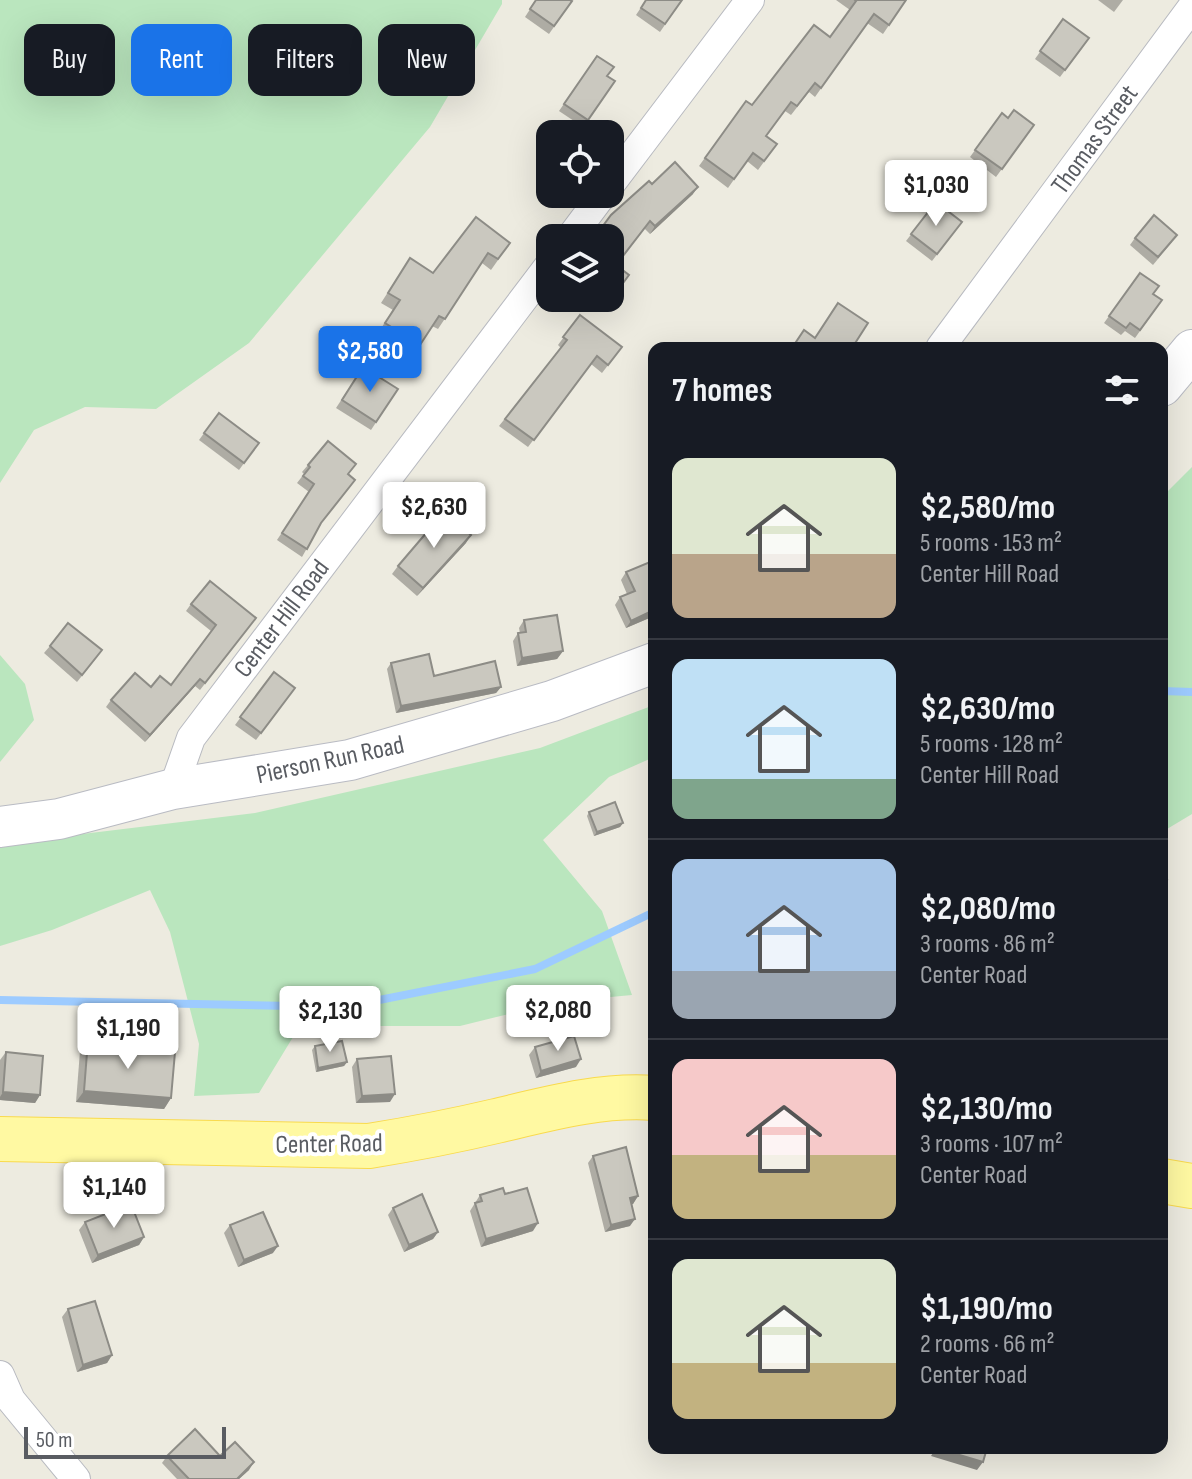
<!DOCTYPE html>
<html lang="en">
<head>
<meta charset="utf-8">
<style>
	body { margin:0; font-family:"Sofia Sans Condensed",sans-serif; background:#20242c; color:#f1f3f6; height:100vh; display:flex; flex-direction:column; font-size:30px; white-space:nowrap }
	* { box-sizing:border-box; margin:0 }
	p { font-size:26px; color:#9ea1a6 }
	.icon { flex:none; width:44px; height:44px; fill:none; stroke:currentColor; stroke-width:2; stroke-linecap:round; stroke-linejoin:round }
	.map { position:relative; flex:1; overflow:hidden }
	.side { position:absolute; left:648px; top:342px; width:520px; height:1112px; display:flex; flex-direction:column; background:#171b24; border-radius:16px; box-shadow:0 8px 32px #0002 }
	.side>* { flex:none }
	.guide { position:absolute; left:24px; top:24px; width:504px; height:72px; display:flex; gap:16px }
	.fabs { position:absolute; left:536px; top:120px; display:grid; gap:16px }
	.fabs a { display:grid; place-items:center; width:88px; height:88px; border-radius:16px; background:#171b24; box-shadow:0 8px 32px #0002; font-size:40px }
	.scale { position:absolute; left:24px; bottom:20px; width:202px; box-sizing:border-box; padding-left:8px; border:4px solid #595c62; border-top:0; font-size:22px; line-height:28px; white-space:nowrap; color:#595c62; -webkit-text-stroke:6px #fff; paint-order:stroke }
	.price { position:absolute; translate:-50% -68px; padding:0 18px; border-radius:8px; background:#fff; color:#222; font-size:26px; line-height:52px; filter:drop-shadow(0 2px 4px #0008) }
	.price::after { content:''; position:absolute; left:50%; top:48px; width:24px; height:18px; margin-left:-12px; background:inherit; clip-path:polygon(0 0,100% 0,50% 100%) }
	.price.current { background:#1a73e8; color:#fff }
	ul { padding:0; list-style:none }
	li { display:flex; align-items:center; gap:24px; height:200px; padding:0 24px }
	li+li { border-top:2px solid #363941 }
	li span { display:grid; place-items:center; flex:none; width:224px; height:160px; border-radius:16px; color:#555 }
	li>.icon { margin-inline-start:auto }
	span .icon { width:96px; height:96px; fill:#fffc; stroke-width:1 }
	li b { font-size:34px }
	h2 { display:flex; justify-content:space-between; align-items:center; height:96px; padding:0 24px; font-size:34px }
	.chip { padding:0 28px; border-radius:16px; background:#171b24; box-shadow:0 8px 32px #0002; font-size:28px; line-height:72px }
	.chip.current { background:#1a73e8; color:#fff }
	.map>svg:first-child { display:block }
	.green { fill:#bae6be }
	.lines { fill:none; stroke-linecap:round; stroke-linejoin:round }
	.stream { stroke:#9dcbff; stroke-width:8 }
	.street-casing { stroke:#b8bac0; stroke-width:30 }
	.secondary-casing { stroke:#b9bbc3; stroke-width:42 }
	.primary-casing { stroke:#f9da4d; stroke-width:46 }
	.street { stroke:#fff; stroke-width:28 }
	.secondary { stroke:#fff; stroke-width:40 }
	.primary { stroke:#fff9a2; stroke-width:44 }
	.wall { fill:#aeaca4 }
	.shaded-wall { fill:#8d8c86 }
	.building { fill:#cac8bf; stroke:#8d8c86; stroke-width:2 }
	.labels { text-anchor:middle; stroke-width:8; stroke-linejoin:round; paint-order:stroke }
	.street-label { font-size:26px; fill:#595c62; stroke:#fff }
</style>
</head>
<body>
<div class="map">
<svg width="1192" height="1479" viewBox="0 0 1192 1479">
	<rect width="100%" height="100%" fill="#edebe0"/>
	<g class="green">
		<path d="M0,0H502V4L430,127L249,343L156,409L85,407L34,430L0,483Z"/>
		<path d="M1192,467V814L1162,832V497Z"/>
		<path d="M0,655L25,684L34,720L0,762Z"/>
		<path d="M654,705V757L609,777L543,840L602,911L632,995L557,1002L460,1026H380L293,1037L259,1093L194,1096L199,1044L170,932L150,890L52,930L0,946V844L255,813L540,748Z"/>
	</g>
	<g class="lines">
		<g class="stream">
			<path d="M1162,691L1192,692"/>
			<path d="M0,1000L344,1007L535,969L654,912"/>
		</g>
		<g class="street-casing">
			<g id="street">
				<path d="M610,185L750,0"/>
				<path d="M570,238L603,194"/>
				<path d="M940,348L1192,7"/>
				<path d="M173,789L191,738L550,264"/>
				<path d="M0,1375L11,1400L76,1479"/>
			</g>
		</g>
		<g class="secondary-casing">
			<g id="secondary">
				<path d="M1162,386L1192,350"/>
				<path d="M0,827L59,819L173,789L350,760L552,701L654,663"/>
			</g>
		</g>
		<g class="primary-casing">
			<g id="primary">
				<path d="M0,1139L369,1146C412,1139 454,1131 496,1121C547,1109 601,1094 654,1098"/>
				<path d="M1162,1181L1192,1186"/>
			</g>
		</g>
		<use href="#street" class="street"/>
		<use href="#secondary" class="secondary"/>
		<use href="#primary" class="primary"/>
	</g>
	<g class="wall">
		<path d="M536,0L572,1L549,34L525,17Z"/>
		<path d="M646,0H682L660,32L636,15Z"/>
		<path d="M836,0H906L883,34L867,23L815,97L809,92L791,115L785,111L766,136L777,144L758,170L747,161L728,188L699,166L746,101L752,105L830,37L850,10Z"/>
		<path d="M1098,0H1123L1114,12Z"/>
		<path d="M1063,19L1089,38L1060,77L1035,59Z"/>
		<path d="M597,56L607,76L615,81L583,127L559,111Z"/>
		<path d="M1002,113L1008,118L1034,125L996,177L970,157Z"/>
		<path d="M652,184L693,194L650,234L644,228L616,265L629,275L604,310L588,298H610V238Z"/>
		<path d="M936,202L962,222L932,261L906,241Z"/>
		<path d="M1135,238L1172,242L1153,265L1130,245Z"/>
		<path d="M510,243L491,270L482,263L438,329L432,326L413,355L378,333L393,310L381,303L410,258L433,273Z"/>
		<path d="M1140,273L1154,294L1162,300L1135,338L1125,331L1121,335L1104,323Z"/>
		<path d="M580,315L622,347L602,373L591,364L528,447L499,426L561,348L558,345Z"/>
		<path d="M363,367L398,389L371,430L336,408Z"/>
		<path d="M219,413L259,443L239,470L199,440Z"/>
		<path d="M308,465L349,474L302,557L277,540L309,492L297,483L304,474L302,472Z"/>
		<path d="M466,543L417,596L392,574L398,566Z"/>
		<path d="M626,572H654V616L626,628L615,605L620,597L627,594L621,580Z"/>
		<path d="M191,604L256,618L200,690L195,686L145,742L106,707L111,700L151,687L171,685L211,631L186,611Z"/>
		<path d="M524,620L563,651L557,659L517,666L513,641L518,633H520L519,628Z"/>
		<path d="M50,646L97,657L77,682L44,653Z"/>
		<path d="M391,663L434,676L501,687L496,693L396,713L387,669Z"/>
		<path d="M274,672L295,688L256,740L235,725Z"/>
		<path d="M589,812L623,823L620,827L594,836L587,816Z"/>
		<path d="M88,1040L115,1047L171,1098L164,1109L76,1102L80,1051Z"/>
		<path d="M315,1046L347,1062L344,1066L316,1072L312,1050Z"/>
		<path d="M535,1047L576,1067L536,1078L529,1055Z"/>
		<path d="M6,1052L40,1095L35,1103L0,1100V1060Z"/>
		<path d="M357,1059L390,1102L356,1103L352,1067Z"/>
		<path d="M593,1156L638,1196L633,1204H631L630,1226L605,1232L588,1163Z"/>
		<path d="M505,1194L533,1231L481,1247L470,1211L480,1195Z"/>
		<path d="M393,1208L438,1232L433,1239L404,1252L388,1215Z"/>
		<path d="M85,1222L144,1237L139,1245L92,1263L79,1230Z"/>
		<path d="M230,1225L273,1253L238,1267L224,1233Z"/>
		<path d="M654,1237V1276L651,1242Z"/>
		<path d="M68,1309L112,1355L107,1363L77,1372L62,1317Z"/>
		<path d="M167,1456H220L249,1470L239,1479H177L162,1463Z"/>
	</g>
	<g class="shaded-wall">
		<path d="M698,187L693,194L650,234L655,226Z"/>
		<path d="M471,535L466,543L417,596L423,588Z"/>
		<path d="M654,610V616L626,628L631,621Z"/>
		<path d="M563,651L557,659L517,666L522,658Z"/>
		<path d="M200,679L195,686L145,742L150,735Z"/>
		<path d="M501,687L496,693L396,713L401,706Z"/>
		<path d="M623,823L620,827L594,836L597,832Z"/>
		<path d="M581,1059L576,1067L536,1078L541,1071Z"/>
		<path d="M347,1062L344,1066L316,1072L318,1068Z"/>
		<path d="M84,1091L171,1098L164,1109L76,1102Z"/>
		<path d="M3,1092L40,1095L35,1103L0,1100V1097Z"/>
		<path d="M395,1094L390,1102L356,1103L362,1096Z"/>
		<path d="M638,1196L633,1204L625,1206L630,1198Z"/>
		<path d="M635,1219L630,1226L605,1232L611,1225Z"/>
		<path d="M538,1223L533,1231L481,1247L486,1239Z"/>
		<path d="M438,1232L433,1239L404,1252L409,1245Z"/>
		<path d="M144,1237L139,1245L92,1263L98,1255Z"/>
		<path d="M278,1246L273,1253L238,1267L244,1260Z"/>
		<path d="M112,1355L107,1363L77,1372L83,1365Z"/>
		<path d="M936,1448L983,1462L977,1470L931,1456Z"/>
		<path d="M254,1462L249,1470L239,1479H237Z"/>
	</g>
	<g class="building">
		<path d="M536,0H570L572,1L554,26L530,9Z"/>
		<path d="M646,0H682L665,24L641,8Z"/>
		<path d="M855,0H906L889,25L874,14L821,88L815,83L797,106L791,102L766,136L777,144L764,161L753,153L734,179L705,158L746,101L752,105L814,25L830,37L856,1Z"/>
		<path d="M1063,19L1089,38L1065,70L1040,51Z"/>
		<path d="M597,56L614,67L607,76L615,81L588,120L564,104Z"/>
		<path d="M1014,110L1034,125L1002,169L975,150L1002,113L1008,118Z"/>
		<path d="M675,162L698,187L655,226L650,221L616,265L629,275L609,302L603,298H610V238H594L611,215L649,181L652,184Z"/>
		<path d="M936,202L962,222L937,254L911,234Z"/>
		<path d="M1154,215L1177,235L1158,257L1135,238Z"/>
		<path d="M476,217L510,243L498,259L488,253L445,319L439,316L420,345L385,323L400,300L388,293L410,258L433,273Z"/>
		<path d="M1140,273L1159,286L1153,294L1162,300L1140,330L1130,323L1126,328L1109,316Z"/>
		<path d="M838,303L868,323L852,348H792L804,330L815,338Z"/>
		<path d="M580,315L622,347L608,365L597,356L534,440L505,419L567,340L563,337Z"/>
		<path d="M363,367L398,389L376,422L342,400Z"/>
		<path d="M219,413L259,443L244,463L204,433Z"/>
		<path d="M328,441L356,464L348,474L355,480L321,523L307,549L282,533L314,484L303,476L310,467L308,465Z"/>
		<path d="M445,511L471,535L423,588L398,566Z"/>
		<path d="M650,562L654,572V610L631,621L620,597L635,591L626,572Z"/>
		<path d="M210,581L256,618L205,683L200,679L150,735L111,700L135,673L151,687L160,676L171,685L216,625L191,604Z"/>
		<path d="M557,615L563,651L522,658L518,633L526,632L524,620Z"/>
		<path d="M68,623L102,650L82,675L50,646Z"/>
		<path d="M429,654L434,676L495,661L501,687L401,706L391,663Z"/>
		<path d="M274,672L295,688L261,733L240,717Z"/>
		<path d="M615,802L623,823L597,832L589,812Z"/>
		<path d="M1162,876L1167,880L1162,886Z"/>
		<path d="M574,1036L581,1059L541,1071L535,1047Z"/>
		<path d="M88,1040L115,1042V1047L175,1052L171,1098L84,1091Z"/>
		<path d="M342,1041L347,1062L318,1068L315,1046Z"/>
		<path d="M6,1052L43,1056L40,1095L3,1092Z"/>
		<path d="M391,1056L395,1094L362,1096L357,1059Z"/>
		<path d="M626,1147L638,1196L630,1198L635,1219L611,1225L593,1156Z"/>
		<path d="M503,1188L505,1194L527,1188L538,1223L486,1239L475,1203L482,1201L480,1195Z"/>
		<path d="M422,1194L438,1232L409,1245L393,1208Z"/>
		<path d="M131,1204L144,1237L98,1255L85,1222Z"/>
		<path d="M263,1212L278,1246L244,1260L230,1225Z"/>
		<path d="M95,1301L112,1355L83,1365L68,1309Z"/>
		<path d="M195,1429L220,1456L235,1442L254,1462L237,1479H189L167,1456Z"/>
		<path d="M936,1448H987L983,1462Z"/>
	</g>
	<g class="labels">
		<g class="street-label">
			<text transform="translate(1094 139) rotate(-54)" y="9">Thomas Street</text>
			<text transform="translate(281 618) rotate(-53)" y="9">Center Hill Road</text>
			<text transform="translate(330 759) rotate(-12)" y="9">Pierson Run Road</text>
			<text transform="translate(329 1143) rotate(-1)" y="9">Center Road</text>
		</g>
	</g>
</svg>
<div class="fabs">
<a><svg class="icon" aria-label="locate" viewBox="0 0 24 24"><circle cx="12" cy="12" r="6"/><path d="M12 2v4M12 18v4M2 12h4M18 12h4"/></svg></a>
<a><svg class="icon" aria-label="layers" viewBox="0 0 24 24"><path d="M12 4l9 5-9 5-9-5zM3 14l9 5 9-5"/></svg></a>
</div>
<div class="scale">50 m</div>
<b class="price" style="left:936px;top:228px">$1,030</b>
<b class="price current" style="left:370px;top:394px">$2,580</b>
<b class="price" style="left:434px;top:550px">$2,630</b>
<b class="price" style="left:558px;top:1053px">$2,080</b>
<b class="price" style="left:330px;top:1054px">$2,130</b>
<b class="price" style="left:128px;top:1071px">$1,190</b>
<b class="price" style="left:114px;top:1230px">$1,140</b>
<div class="guide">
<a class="chip">Buy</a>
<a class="chip current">Rent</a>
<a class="chip">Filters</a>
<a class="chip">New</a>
</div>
<section class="side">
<h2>7 homes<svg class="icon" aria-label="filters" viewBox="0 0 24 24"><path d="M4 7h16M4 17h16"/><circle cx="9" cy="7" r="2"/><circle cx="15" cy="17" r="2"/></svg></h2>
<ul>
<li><span style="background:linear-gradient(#dfe7d0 60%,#b9a48a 0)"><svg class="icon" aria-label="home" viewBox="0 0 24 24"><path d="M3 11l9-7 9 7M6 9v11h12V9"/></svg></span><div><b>$2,580/mo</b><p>5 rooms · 153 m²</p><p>Center Hill Road</p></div></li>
<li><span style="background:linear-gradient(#bfe0f5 75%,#7fa58c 0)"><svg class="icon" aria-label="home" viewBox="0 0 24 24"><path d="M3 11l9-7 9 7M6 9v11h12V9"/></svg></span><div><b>$2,630/mo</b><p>5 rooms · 128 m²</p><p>Center Hill Road</p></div></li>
<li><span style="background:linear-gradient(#a9c7e8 70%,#9aa5b1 0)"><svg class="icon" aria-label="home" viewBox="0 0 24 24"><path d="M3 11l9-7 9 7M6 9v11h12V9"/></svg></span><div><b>$2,080/mo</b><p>3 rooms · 86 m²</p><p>Center Road</p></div></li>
<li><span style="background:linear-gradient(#f6c9c9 60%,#c2b280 0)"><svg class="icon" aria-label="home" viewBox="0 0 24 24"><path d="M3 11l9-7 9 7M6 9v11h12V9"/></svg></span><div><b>$2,130/mo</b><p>3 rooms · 107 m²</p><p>Center Road</p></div></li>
<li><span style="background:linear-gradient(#dfe7d0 65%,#c2b280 0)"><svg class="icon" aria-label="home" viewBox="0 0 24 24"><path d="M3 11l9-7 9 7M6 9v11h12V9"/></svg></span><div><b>$1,190/mo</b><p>2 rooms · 66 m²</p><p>Center Road</p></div></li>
</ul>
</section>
</div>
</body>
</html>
